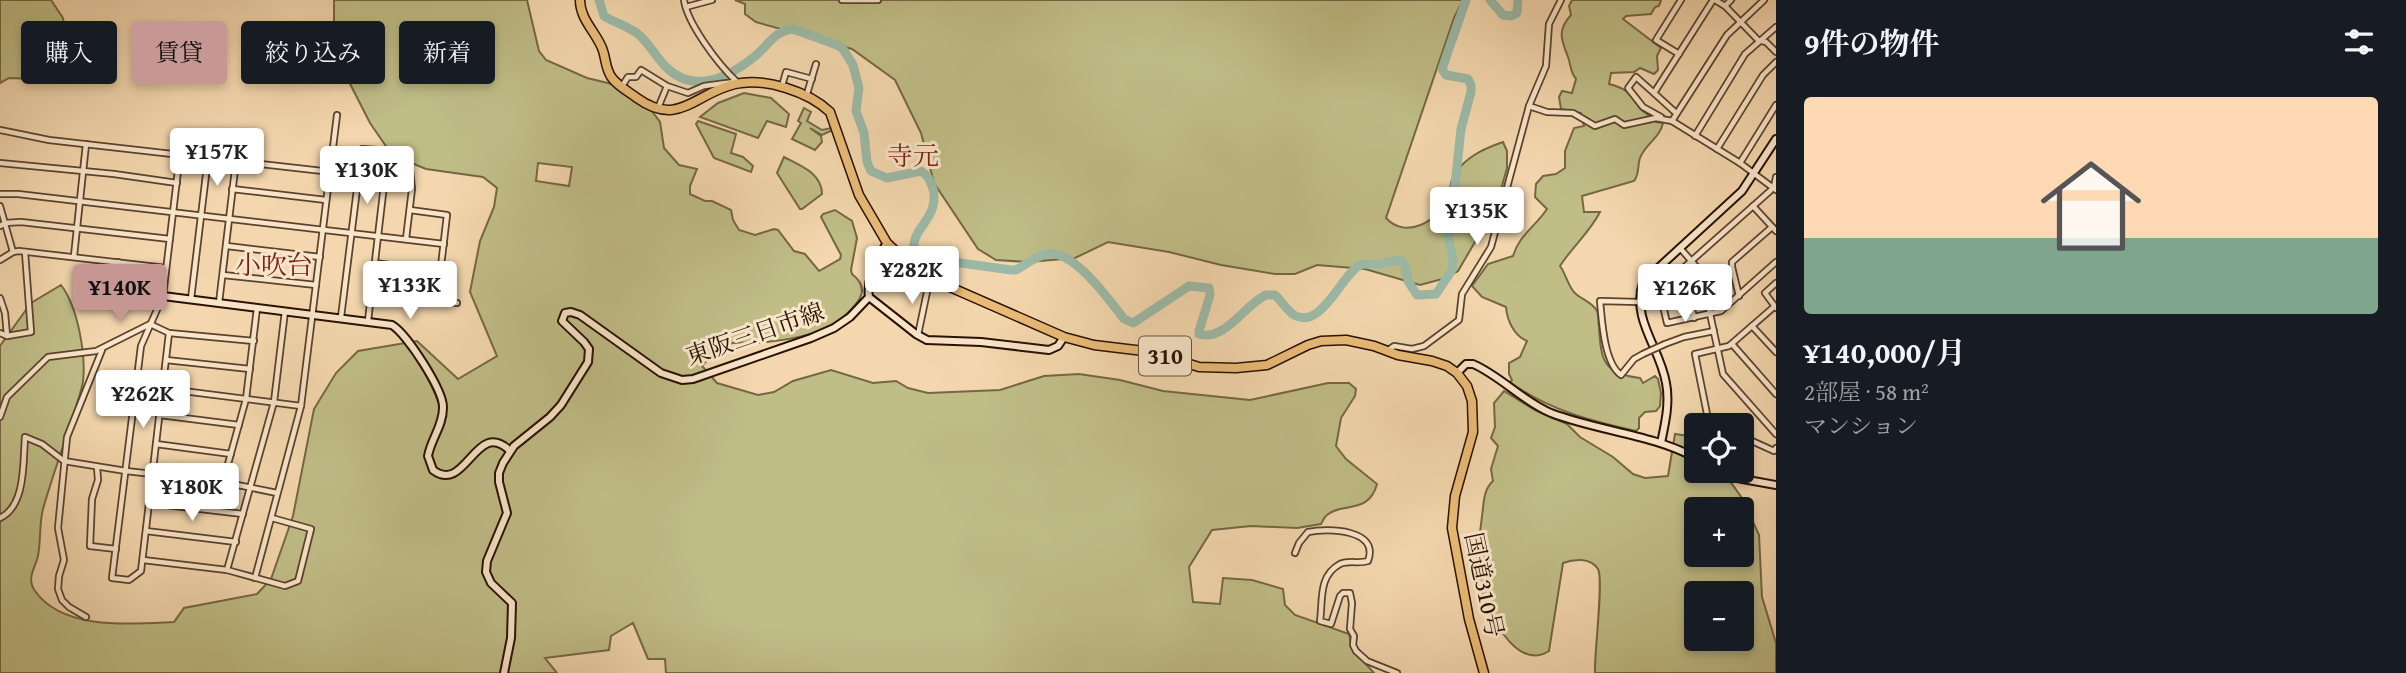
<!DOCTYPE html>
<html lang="ja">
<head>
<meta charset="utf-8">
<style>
	body { margin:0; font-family:"Gentium Book Plus","Noto Serif JP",serif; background:#242831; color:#f1f3f6; height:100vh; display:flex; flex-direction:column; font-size:26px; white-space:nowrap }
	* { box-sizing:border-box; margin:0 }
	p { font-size:23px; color:#9ea1a6 }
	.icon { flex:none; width:38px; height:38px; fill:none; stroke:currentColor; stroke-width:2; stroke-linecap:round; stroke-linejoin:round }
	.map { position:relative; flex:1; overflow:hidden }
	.sheet { display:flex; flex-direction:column; background:#171b24; width:630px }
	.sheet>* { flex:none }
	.hud { position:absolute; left:21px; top:21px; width:665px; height:63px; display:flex; gap:14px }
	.tools { position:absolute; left:1684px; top:413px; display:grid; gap:14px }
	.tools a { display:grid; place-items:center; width:70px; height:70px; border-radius:7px; background:#171b24; box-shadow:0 4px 10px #0003; font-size:35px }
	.price { position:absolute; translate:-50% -60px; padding:0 16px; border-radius:7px; background:#fff; color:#222; font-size:23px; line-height:46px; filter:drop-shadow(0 2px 4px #0008) }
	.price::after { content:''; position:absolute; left:50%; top:42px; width:21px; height:16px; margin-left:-10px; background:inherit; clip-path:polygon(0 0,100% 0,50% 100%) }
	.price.current { background:#c59692; color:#111 }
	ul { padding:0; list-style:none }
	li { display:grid; align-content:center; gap:14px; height:371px; padding:0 28px }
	li span { display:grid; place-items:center; height:217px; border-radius:7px; color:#555 }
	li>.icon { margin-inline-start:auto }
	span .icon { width:126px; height:126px; fill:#fffc; stroke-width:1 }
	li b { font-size:30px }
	h2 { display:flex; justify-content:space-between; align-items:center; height:84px; padding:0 28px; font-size:30px }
	.pill { padding:0 24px; border-radius:7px; background:#171b24; box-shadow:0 4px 10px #0003; font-size:24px; line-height:63px }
	.pill.current { background:#c59692; color:#111 }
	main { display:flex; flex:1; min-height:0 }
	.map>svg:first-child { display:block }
	.green { fill:#c0bd87; stroke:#756744; stroke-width:2; fill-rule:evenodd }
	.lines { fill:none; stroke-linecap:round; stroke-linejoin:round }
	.river { stroke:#9cbaa8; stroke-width:9 }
	.street-casing { stroke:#5c422c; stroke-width:8 }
	.secondary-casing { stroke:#2a1100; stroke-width:10 }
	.highway-casing { stroke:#2a1100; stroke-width:11 }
	.street { stroke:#f8e5ca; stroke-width:4.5 }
	.secondary { stroke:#f8e5ca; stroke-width:6 }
	.highway { stroke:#eabc77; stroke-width:8 }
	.street-bridge-casing { stroke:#5c422c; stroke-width:8; stroke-linecap:butt }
	.street-bridge { stroke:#f8e5ca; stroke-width:4.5 }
	.labels { text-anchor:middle; stroke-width:6; stroke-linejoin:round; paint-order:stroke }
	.shield { fill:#f8e5ca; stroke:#68513d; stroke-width:2 }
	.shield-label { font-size:23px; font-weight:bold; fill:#2a1100 }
	.street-label { font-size:24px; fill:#2a1100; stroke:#f8e5ca }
	.neighbourhood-label { font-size:26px; fill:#7a1f14; stroke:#f8e5ca }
</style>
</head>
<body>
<main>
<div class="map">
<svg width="1776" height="673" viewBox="0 0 1776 673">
	<rect width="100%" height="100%" fill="#f4d7ae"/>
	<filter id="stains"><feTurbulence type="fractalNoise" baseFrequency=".00286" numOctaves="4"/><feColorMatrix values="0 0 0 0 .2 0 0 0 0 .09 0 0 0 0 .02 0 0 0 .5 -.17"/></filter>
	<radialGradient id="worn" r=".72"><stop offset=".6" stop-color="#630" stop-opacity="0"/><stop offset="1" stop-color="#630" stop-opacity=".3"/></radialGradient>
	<g class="green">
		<path d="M0,0H51L63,18L68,53L35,79L9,78L0,83Z"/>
		<path d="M334,0H527L539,51L546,60L587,78L612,84L651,110L660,122L664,148L679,165L697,169L690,186V194L705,201H712L731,210L733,220L739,230L755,235L774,229L778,230L794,251L805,254L819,271L840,259L841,255L821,217L823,214L835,210L852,221L857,238L851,270L852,274C861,281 866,290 858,301C834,335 792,340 755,343C748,343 740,342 733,343C722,345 709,357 702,366L717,383L758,395L774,392L793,381L831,370L873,383L896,381L908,388L928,393L1000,390L1044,376L1079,374L1120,380L1163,391L1250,400L1328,383H1349L1356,389L1355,396L1341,418L1336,446L1346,459L1377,484C1369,515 1341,502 1327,515C1324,517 1323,521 1321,524L1297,528L1251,526L1212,530L1189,567L1193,602L1220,604L1223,578L1252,580L1283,589L1285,605L1295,615L1349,634L1353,650L1374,673H666L665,659H648L633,623L611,636L609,650L545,658L557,673H0V346L31,303L61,285C78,307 86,355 83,382C81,392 77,403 74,413C64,445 52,477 43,509C39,524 41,541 38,556C35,569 26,578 35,591C63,631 132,624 174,622L184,608L257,594L271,579L293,516L314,409L336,373L358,351L417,341L458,379L497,356L470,292L480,241L494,207L497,188L483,177L426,169L392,155L370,123L342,68L334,44ZM538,163L572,167L569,186L536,181Z"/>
		<path d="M735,0H1463L1454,18L1386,218C1406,240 1439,221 1448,197C1452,184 1449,179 1460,167C1472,154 1486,148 1503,142L1507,151V168L1498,200L1489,218L1458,271L1446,278L1420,285L1365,269L1317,265L1295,274H1275L1221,265L1169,252L1108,242L1075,258L1028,262L996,260L978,249L934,183L921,133L895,80L852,49L756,22L745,14V4Z"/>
		<path d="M1572,0H1661L1659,6L1655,7L1651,14L1626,16L1623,19L1661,48L1657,56L1658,70L1654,74L1640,68L1634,72L1611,73L1609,84C1628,89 1628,92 1639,107C1644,113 1651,116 1656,122L1663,123C1660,138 1645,144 1640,158C1637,166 1640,173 1634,181L1582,196L1584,212H1600C1590,232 1572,247 1560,266C1566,274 1569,289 1576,294C1583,300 1593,303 1597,311C1599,315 1598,322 1599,327C1601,360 1603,374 1640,378L1643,383L1655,376L1658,379L1661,393L1660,406L1656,411L1645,412L1639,418V428L1636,431C1591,421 1548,410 1510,382L1512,380L1509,374V363L1520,357L1527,341C1514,336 1507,320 1506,307L1482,297L1472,286L1488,264L1513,256C1519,235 1536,226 1547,209L1535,197L1536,184L1543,176L1556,174L1565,168V151L1574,128L1584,126L1581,113L1561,109L1559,97L1562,91L1572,93L1576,79C1570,72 1571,65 1568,57C1561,39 1557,30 1571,15L1569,6Z"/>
		<path d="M744,93L771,98L789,114L786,127L767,121L758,138L700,117L718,103Z"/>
		<path d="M804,108L811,112L807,121L822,130L831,128L833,130L822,135L810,128L821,136L822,142L815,150L792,139L801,123L798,121Z"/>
		<path d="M698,121L736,134L731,153L743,157L753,166L751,172L714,158L696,124Z"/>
		<path d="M784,157C799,165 822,173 822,194L802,209H800L777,173Z"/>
		<path d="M1504,391L1535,410L1567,424L1580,437L1613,457L1633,474L1645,478L1668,476L1675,434L1696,437V471H1717L1732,484L1742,498L1759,535L1762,597L1776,643V673H1595C1594,654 1604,579 1598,569C1590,557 1574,559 1563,563L1549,651C1514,673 1485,606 1479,582C1474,562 1480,537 1482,516C1484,503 1483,490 1493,481L1491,469L1498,446L1491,438L1495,427L1494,403ZM1696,509H1741V555H1696ZM1696,593H1741V639H1696Z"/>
	</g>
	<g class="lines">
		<g class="river">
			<path d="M599,0L604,16C615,23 628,26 638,34C649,43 656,57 666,67C694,95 729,77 754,57C767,47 775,30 793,29L837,45L843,49L853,65L859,88L856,111L864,133L867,162L871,171L887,178L921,171C929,176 930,181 933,189C940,219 910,228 914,251L932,259L1011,270H1016C1025,265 1035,257 1046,254C1073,248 1109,300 1124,319L1133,323L1189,286L1209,288L1210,295L1199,331V334C1225,342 1245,304 1266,295H1275C1282,301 1286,310 1294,315C1321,331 1342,274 1360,265C1367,262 1374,265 1381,264C1390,262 1394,259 1402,261L1405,265L1408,281L1417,295L1436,294L1452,270L1453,258L1448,237L1451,223V202L1455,185L1461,129L1471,92V85L1468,79L1446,75L1442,69L1466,0"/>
			<path d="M1490,0L1503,15L1511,16L1517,13L1518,0"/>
		</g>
		<g class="street-casing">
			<g id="street">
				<path d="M684,0C687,23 718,64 736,81"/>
				<path d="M842,0H878"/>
				<path d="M1715,0L1725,6L1758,40L1766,42L1776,52"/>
				<path d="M1725,6L1731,0"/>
				<path d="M686,7L712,0"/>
				<path d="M1679,54L1656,40L1681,0"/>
				<path d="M622,86L628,77H636L641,70L667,86L688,93L704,86L734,82"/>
				<path d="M782,86L786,72L812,79"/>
				<path d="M1654,93L1636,77L1628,88L1643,107L1661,117"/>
				<path d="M806,97L816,64"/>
				<path d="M1529,106L1547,112L1573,113L1595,126L1615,119L1624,125L1656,118L1672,121L1740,163L1776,190"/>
				<path d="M658,108L667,86"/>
				<path d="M1676,113L1654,93L1713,0"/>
				<path d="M1672,121L1727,35L1764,0"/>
				<path d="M0,130L49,140L358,175"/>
				<path d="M1695,136L1745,54L1776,27"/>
				<path d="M1717,149L1763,75L1776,62"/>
				<path d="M0,163L114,174L177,183"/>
				<path d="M1740,163L1776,105"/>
				<path d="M1776,177L1774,187L1770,191L1662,287L1661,297L1667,323L1721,311L1776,262"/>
				<path d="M232,189L326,200"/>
				<path d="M0,194H18L444,244"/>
				<path d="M0,206L13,252"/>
				<path d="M1753,206L1776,231"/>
				<path d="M410,210L447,215L437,300"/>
				<path d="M0,226L5,223L21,222L170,239"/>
				<path d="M227,246L320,257"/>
				<path d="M1680,248L1701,272L1723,374L1776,434"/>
				<path d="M74,256L86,144"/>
				<path d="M0,260L13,252L19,251L166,268"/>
				<path d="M118,262L115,291L163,296"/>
				<path d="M375,263L440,272"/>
				<path d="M1678,274L1686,281L1694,318"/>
				<path d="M223,275L316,285"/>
				<path d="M1776,283L1765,293L1776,308"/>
				<path d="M372,293L457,303"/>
				<path d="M1739,296L1732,267V262L1772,227"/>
				<path d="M0,298L5,313L7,336"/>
				<path d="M191,299L208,158"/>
				<path d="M1639,302L1600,301C1602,321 1604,363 1621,375L1634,359L1643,354"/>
				<path d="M219,303L236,161"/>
				<path d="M341,317L362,149L408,152L412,189L406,239"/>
				<path d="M368,321L388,151"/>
				<path d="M1752,326L1776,352"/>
				<path d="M0,333L7,336L31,332L25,252"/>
				<path d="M169,333L141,571L129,580L112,578L141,346L163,296L180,154"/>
				<path d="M918,335L928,287L927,278"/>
				<path d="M1665,344L1684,337L1714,331"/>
				<path d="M1732,344L1776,394"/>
				<path d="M1388,350L1394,346L1412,349L1424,346L1459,320L1462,294L1491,247L1529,106L1546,66L1549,24L1561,0"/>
				<path d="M166,360L250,369"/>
				<path d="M136,385L301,406"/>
				<path d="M160,415L239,425"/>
				<path d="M0,417L7,397L48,357L96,351L150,324L169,333L254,341"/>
				<path d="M1721,425L1708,419L1695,354L1729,346L1775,306"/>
				<path d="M1741,436L1774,451L1776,448"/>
				<path d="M156,444L231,454"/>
				<path d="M97,467L98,480L92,499L90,546L116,549"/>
				<path d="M223,482L246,399L257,308"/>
				<path d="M149,503L243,514"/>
				<path d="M0,518C26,506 23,462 25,437L42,444L64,461L126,471L223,482L277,493"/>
				<path d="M146,531L236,542"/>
				<path d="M1295,553L1299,543L1308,532C1328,528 1380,529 1368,561C1359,564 1349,560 1340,564C1318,576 1323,600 1320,621L1331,624L1340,596L1343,593H1350L1352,603L1350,629L1354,636L1353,645L1356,651L1367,661L1397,673"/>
				<path d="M143,560L227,570L285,586L298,581L311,529L272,518"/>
				<path d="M227,570L274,402L285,311"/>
				<path d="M255,578L301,406L337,115"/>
				<path d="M86,617L69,607L62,600L58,589L59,576L64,560L58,528L67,437L102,350"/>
			</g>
		</g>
		<g class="secondary-casing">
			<g id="secondary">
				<path d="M163,296L392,325C407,334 444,391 443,408C443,426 431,439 428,456L433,470C466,495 476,417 510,451"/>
				<path d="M869,297L916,334L927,340L981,342L1049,350L1058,346L1064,337"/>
				<path d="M1457,373L1466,364H1473C1501,376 1522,401 1551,413C1598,431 1651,434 1696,458"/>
				<path d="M1661,443C1665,424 1670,403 1666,383C1660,347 1631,320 1643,282L1742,191L1776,139"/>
				<path d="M1721,471L1737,478L1776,485"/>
				<path d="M504,673L511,638L512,603L491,583L486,572L487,561L507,513L499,482V473L503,463L514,446L550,417L561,405L588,362L589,349L584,342L562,321L565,313L571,312L580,315L661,373L682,380L693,379L811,338L834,328L850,317L869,297C866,278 877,258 887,243"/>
			</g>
		</g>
		<g class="highway-casing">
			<path id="highway" d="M580,0C580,19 595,31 602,48C606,57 605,69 612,78C618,86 629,92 637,98C679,128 695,93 735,84C765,77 809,92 830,112L859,195L887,243L908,263L927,277L1064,337L1094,345L1152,352L1199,367L1236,368L1267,365L1308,345L1321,341L1346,340L1374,346L1398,355L1432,361L1447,366L1457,373L1467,386L1472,401L1473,432L1455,496L1452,528L1469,619L1484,673"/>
		</g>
		<use href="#street" class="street"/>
		<use href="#secondary" class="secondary"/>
		<use href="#highway" class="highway"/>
		<g class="street-bridge-casing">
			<path id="street-bridge" d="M1643,354L1665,344"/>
		</g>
		<use href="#street-bridge" class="street-bridge"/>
	</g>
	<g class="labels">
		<rect class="shield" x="1139" y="336.5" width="52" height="39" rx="5"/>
		<g class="shield-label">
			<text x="1165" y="364">310</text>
		</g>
		<g class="street-label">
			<text transform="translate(755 334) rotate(-19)" y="8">東阪三日市線</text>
			<text transform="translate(1484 585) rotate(78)" y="8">国道310号</text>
		</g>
		<g class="neighbourhood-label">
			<text x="913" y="165">寺元</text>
			<text x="274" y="274">小吹台</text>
		</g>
	</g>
	<rect width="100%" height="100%" filter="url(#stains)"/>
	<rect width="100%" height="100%" fill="url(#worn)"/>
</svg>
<div class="tools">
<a><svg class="icon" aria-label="locate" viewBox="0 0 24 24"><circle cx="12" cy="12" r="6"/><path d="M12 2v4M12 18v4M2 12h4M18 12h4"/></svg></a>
<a>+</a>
<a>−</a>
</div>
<b class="price" style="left:217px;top:188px">¥157K</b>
<b class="price" style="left:367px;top:206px">¥130K</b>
<b class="price" style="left:1477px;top:247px">¥135K</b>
<b class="price" style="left:912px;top:306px">¥282K</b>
<b class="price" style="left:410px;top:321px">¥133K</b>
<b class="price current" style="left:120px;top:324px">¥140K</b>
<b class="price" style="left:1685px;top:324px">¥126K</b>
<b class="price" style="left:143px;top:430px">¥262K</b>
<b class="price" style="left:192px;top:523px">¥180K</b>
<div class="hud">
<a class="pill">購入</a>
<a class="pill current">賃貸</a>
<a class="pill">絞り込み</a>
<a class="pill">新着</a>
</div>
</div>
<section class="sheet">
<h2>9件の物件<svg class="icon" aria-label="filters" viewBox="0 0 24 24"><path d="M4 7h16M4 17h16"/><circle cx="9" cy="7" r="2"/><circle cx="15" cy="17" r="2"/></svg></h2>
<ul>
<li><span style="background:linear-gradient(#ffd9b3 65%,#7fa58c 0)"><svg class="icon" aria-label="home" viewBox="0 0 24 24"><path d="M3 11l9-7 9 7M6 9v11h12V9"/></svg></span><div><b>¥140,000/月</b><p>2部屋 · 58 m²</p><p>マンション</p></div></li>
</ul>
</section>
</main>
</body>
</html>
